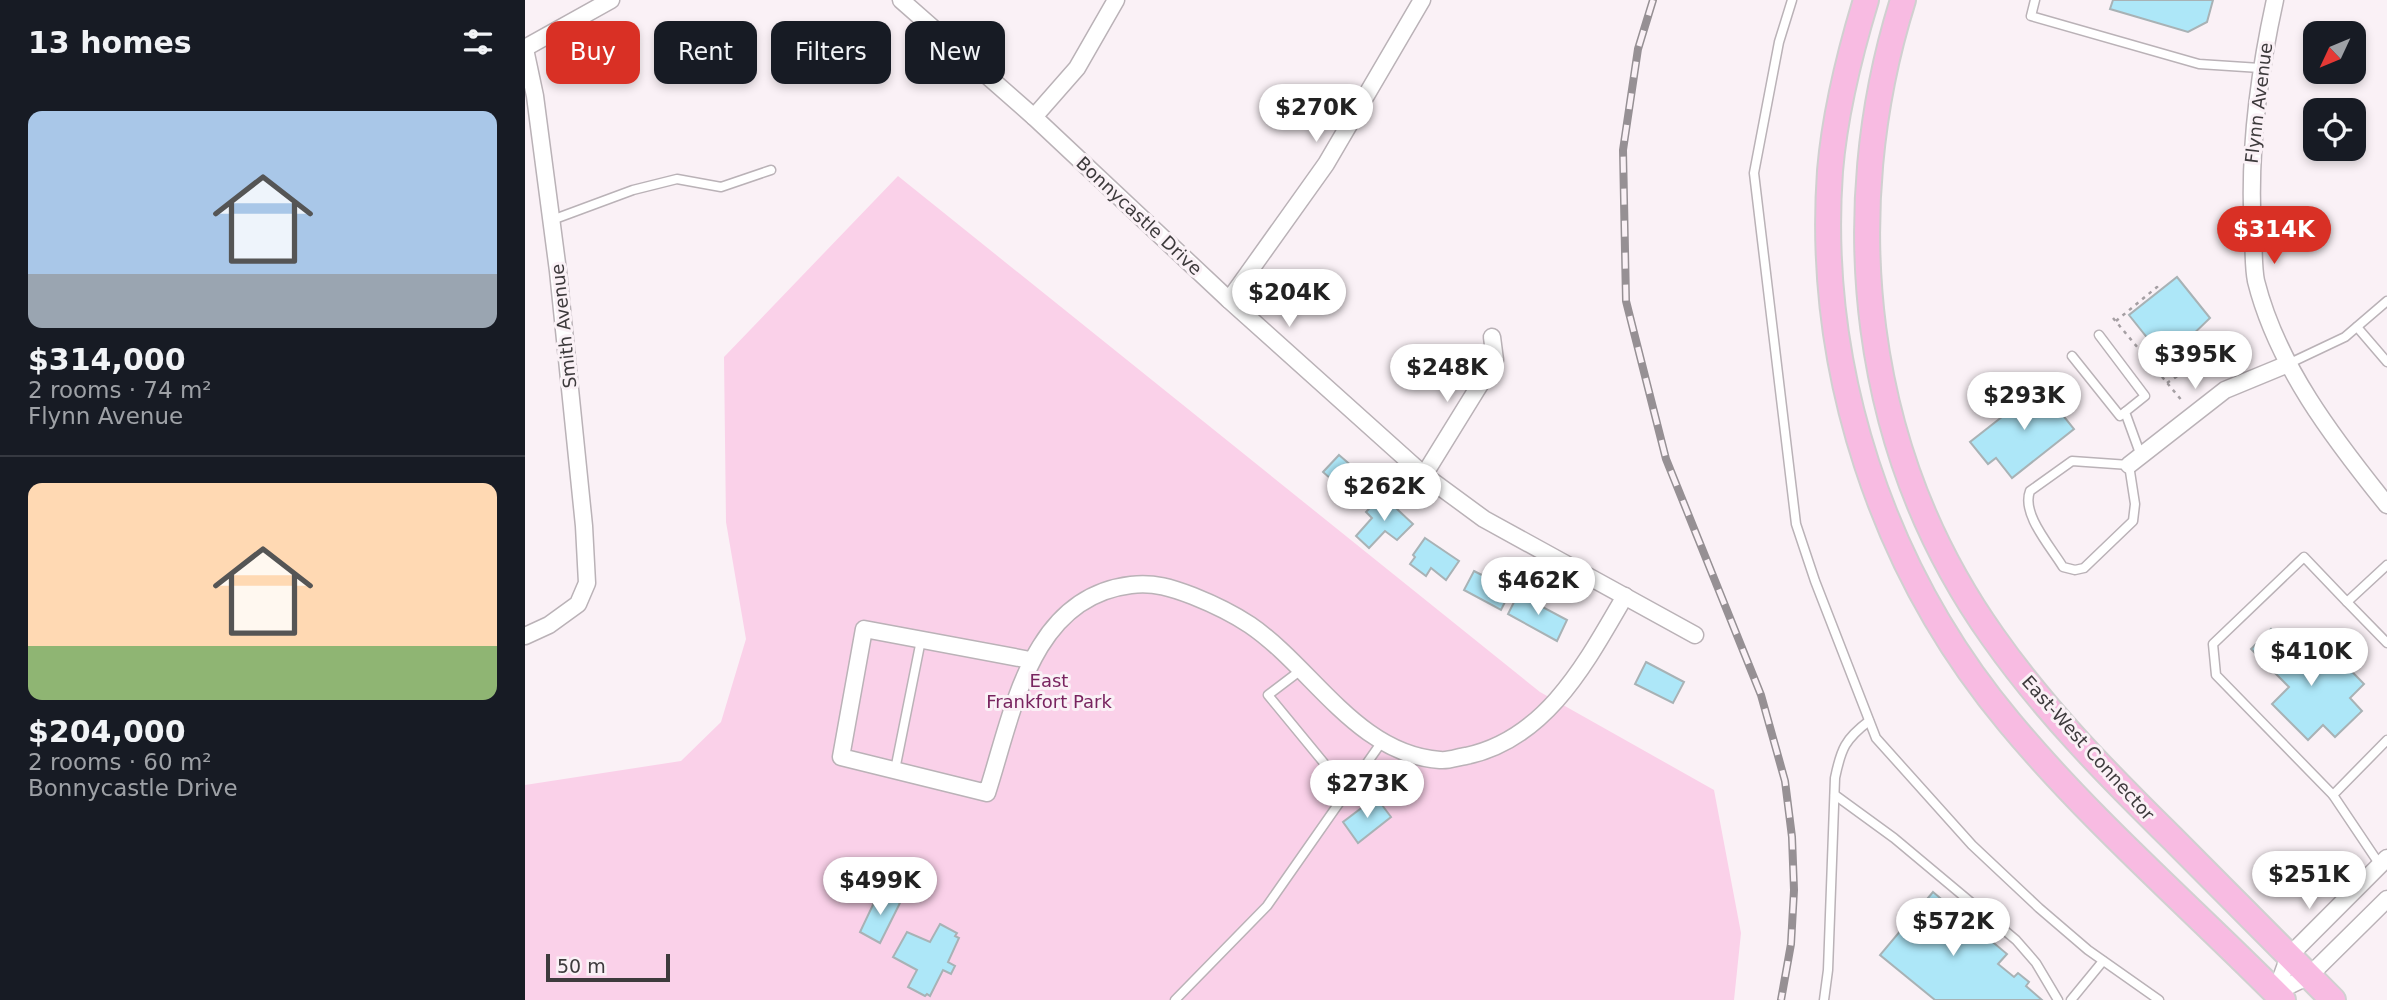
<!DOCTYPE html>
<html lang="en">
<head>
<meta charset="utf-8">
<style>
	body { margin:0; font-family:"DejaVu Sans",sans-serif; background:#242831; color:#f1f3f6; height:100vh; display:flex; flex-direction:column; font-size:26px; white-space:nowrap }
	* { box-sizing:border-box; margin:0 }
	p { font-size:23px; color:#9ea1a6 }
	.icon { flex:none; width:38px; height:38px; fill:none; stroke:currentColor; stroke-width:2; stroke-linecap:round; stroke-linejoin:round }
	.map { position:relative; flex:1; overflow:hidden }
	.details { display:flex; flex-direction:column; background:#171b24; width:525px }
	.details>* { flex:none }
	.guide { position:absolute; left:21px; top:21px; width:665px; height:63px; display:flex; gap:14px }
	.needle { width:46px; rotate:226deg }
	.controls { position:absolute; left:1778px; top:21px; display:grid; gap:14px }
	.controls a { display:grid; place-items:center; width:63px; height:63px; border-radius:14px; background:#171b24; box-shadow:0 4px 10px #0003; font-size:35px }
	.scale { position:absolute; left:21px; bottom:18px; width:124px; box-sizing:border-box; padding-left:7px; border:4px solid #3d3a3c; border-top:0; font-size:19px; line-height:24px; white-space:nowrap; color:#3d3a3c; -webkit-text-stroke:5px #faf1f6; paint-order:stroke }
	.price { position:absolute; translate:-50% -60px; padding:0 16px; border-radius:24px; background:#fff; color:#222; font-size:23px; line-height:46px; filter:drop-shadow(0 2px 4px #0008) }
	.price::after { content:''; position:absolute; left:50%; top:42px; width:21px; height:16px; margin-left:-10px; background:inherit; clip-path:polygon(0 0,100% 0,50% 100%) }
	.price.on { background:#d93025; color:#fff }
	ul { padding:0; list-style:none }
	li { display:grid; align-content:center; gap:14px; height:371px; padding:0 28px }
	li+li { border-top:2px solid #363941 }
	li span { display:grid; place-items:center; height:217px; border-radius:14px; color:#555 }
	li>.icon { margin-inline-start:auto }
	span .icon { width:126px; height:126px; fill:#fffc; stroke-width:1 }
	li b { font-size:30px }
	h2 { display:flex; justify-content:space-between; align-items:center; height:84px; padding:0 28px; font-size:30px }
	.tag { padding:0 24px; border-radius:14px; background:#171b24; box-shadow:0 4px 10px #0003; font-size:24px; line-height:63px }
	.tag.on { background:#d93025; color:#fff }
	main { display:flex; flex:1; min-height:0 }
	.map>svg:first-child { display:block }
	.green { fill:#fad1e9 }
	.building { fill:#ade7f8; stroke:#a8b2b5; stroke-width:2 }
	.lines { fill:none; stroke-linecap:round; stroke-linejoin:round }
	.lane-casing { stroke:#bab2b7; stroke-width:11 }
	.street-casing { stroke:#bab2b7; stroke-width:19 }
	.primary-casing { stroke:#d0d0d0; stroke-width:28 }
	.path { stroke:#a59fa3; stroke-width:2.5; stroke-dasharray:3.5 5; stroke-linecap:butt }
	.lane { stroke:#fff; stroke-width:8 }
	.street { stroke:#fff; stroke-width:16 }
	.primary { stroke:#f8bbe2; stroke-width:24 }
	.rail-casing { stroke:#969094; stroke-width:8 }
	.rail { stroke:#faf1f6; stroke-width:5; stroke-dasharray:16; stroke-linecap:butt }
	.labels { text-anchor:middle; stroke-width:6; stroke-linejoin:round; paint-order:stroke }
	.street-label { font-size:18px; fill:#3d3a3c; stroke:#faf1f6 }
	.park-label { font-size:18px; fill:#78245f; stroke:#faf1f6 }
</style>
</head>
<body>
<main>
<section class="details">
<h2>13 homes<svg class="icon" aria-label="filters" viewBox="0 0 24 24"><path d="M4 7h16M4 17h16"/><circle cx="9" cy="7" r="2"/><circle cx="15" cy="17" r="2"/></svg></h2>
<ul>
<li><span style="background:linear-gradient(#a9c7e8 75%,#9aa5b1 0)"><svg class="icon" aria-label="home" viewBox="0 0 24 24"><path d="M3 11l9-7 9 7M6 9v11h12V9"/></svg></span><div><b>$314,000</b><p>2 rooms · 74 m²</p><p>Flynn Avenue</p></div></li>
<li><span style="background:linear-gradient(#ffd9b3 75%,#8fb573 0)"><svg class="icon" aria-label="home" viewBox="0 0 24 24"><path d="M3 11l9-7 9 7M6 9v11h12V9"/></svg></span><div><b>$204,000</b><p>2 rooms · 60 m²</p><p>Bonnycastle Drive</p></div></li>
</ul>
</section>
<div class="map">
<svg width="1862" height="1000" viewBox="0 0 1862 1000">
	<rect width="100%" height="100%" fill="#faf1f6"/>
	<path class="green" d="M373,176L1015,692L1189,790L1216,933L1209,1000H0V785L156,761L196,722L221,639L201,522L199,357Z"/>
	<g class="building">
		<path d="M1588,0H1688L1682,22L1663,32L1585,9Z"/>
		<path d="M1652,277L1685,318L1657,345L1654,341L1636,355L1604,315Z"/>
		<path d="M1520,383L1537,405L1532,408L1549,429L1487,478L1471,458L1463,464L1445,442Z"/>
		<path d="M814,455L849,485L833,503L798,472Z"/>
		<path d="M857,495L888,524L872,540L860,531L844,548L831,536L847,518L841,512Z"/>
		<path d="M900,538L934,561L921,580L906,568L901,576L885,564L890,557L888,555Z"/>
		<path d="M949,571L986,590L976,610L939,590Z"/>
		<path d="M993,594L1042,620L1032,641L983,614Z"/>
		<path d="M1746,629L1785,668L1804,648L1839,684L1825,698L1837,711L1810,737L1798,725L1783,740L1747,704L1764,687L1726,649Z"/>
		<path d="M1121,662L1159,682L1148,703L1110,684Z"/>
		<path d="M851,797L866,817L833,843L818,822Z"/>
		<path d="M354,892L375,903L355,943L335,932Z"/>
		<path d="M1408,892L1482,954L1473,964L1489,977L1493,973L1504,982L1501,986L1517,1000H1410L1355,955Z"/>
		<path d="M415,924L432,933L430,936L434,938L423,962L430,966L426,974L418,970L405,996L402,994L400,996L383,987L392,970L368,957L382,932L405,942Z"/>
	</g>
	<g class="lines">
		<g class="lane-casing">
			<g id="lane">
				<path d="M1267,0L1254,42L1229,173L1271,524L1290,581L1351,738L1447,845L1514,908L1563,950L1634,1000"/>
				<path d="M1510,0L1506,16L1674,64L1735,68"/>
				<path d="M27,220L108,190L152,179L196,187L246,170"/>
				<path d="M1832,327L1862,362"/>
				<path d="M1574,335L1620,396L1600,412L1616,456"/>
				<path d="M1547,356L1595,416L1600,412"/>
				<path d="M1763,364L1820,337L1862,301"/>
				<path d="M1547,461L1604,465L1610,504L1608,521L1559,568L1550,570L1538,567C1526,547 1496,514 1505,491Z"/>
				<path d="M1822,602L1862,643"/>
				<path d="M776,670L743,695L822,791"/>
				<path d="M370,770L396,640"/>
				<path d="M1310,795L1369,838L1491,940L1511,963L1533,1000"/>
				<path d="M1808,795L1862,740"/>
				<path d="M1855,865L1808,795L1691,675L1688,644L1779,557L1822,602L1862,565"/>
				<path d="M650,1000L742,906L856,743"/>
				<path d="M1299,1000L1303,970L1310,778C1316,749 1320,739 1344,721"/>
				<path d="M1546,1000L1578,961"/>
			</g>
		</g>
		<g class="street-casing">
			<g id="street">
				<path d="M376,0L509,117L704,300L899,475L959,519L1170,635"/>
				<path d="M1750,0C1733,77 1723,154 1728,233C1729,248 1728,266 1731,281C1752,365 1808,438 1862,505"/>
				<path d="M0,48L86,0"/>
				<path d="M0,49L10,96L33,271L59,526L62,583L53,604L24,625L0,636"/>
				<path d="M509,117L552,68L591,0"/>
				<path d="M704,300L801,164L897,0"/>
				<path d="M1604,465L1700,390L1763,364"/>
				<path d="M899,475L970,360L967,337"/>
				<path d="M505,660L339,629L316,757L462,793C488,713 505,597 606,585C629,582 647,588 668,596C688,604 707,613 725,625C788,668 832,754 915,760C924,761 933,757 941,756C1022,739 1062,661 1100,596"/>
				<path d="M1751,992L1764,956L1862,858"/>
				<path d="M1751,992L1784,976L1862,899"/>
			</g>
		</g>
		<g class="primary-casing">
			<g id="primary">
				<path d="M1341,0C1324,56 1310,112 1305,171C1291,369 1357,570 1484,722C1567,822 1667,908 1758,1000"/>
				<path d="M1378,0C1311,214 1336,451 1468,637C1520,711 1583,775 1647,838C1700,892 1754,946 1808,1000"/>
			</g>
		</g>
		<g class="path">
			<path d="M1588,318L1658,402"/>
			<path d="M1591,321L1632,287L1635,291"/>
			<path d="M1642,383L1678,359L1662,340"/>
		</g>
		<use href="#lane" class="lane"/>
		<use href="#street" class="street"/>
		<use href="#primary" class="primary"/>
		<g class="rail-casing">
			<path id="rail" d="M1128,0L1113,49L1098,150L1101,301L1141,459L1236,695L1260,781L1267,837L1269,890L1266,944L1256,1000"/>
		</g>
		<use href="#rail" class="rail"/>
	</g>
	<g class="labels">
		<g class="street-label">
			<text transform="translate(1734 103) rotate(-83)" y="6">Flynn Avenue</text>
			<text transform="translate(614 216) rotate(43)" y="6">Bonnycastle Drive</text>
			<text transform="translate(39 326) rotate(-96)" y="6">Smith Avenue</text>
			<text transform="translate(1563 748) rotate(48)" y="6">East-West Connector</text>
		</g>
		<g class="park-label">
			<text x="524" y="687">East<tspan x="524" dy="21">Frankfort Park</tspan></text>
		</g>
	</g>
</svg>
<div class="controls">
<a><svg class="needle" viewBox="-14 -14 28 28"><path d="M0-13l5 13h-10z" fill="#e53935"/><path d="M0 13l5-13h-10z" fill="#9ea1a6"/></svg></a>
<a><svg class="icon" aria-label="locate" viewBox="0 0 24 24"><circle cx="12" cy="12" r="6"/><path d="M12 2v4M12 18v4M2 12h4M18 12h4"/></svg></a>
</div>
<div class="scale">50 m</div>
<b class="price" style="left:791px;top:144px">$270K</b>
<b class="price on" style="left:1749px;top:266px">$314K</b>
<b class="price" style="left:764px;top:329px">$204K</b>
<b class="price" style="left:1670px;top:391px">$395K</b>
<b class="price" style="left:922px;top:404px">$248K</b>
<b class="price" style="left:1499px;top:432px">$293K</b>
<b class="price" style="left:859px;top:523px">$262K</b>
<b class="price" style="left:1013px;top:617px">$462K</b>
<b class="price" style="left:1786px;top:688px">$410K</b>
<b class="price" style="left:842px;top:820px">$273K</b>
<b class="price" style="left:1784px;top:911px">$251K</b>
<b class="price" style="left:355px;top:917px">$499K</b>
<b class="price" style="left:1428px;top:958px">$572K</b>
<div class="guide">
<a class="tag on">Buy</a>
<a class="tag">Rent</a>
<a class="tag">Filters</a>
<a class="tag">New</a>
</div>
</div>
</main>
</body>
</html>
